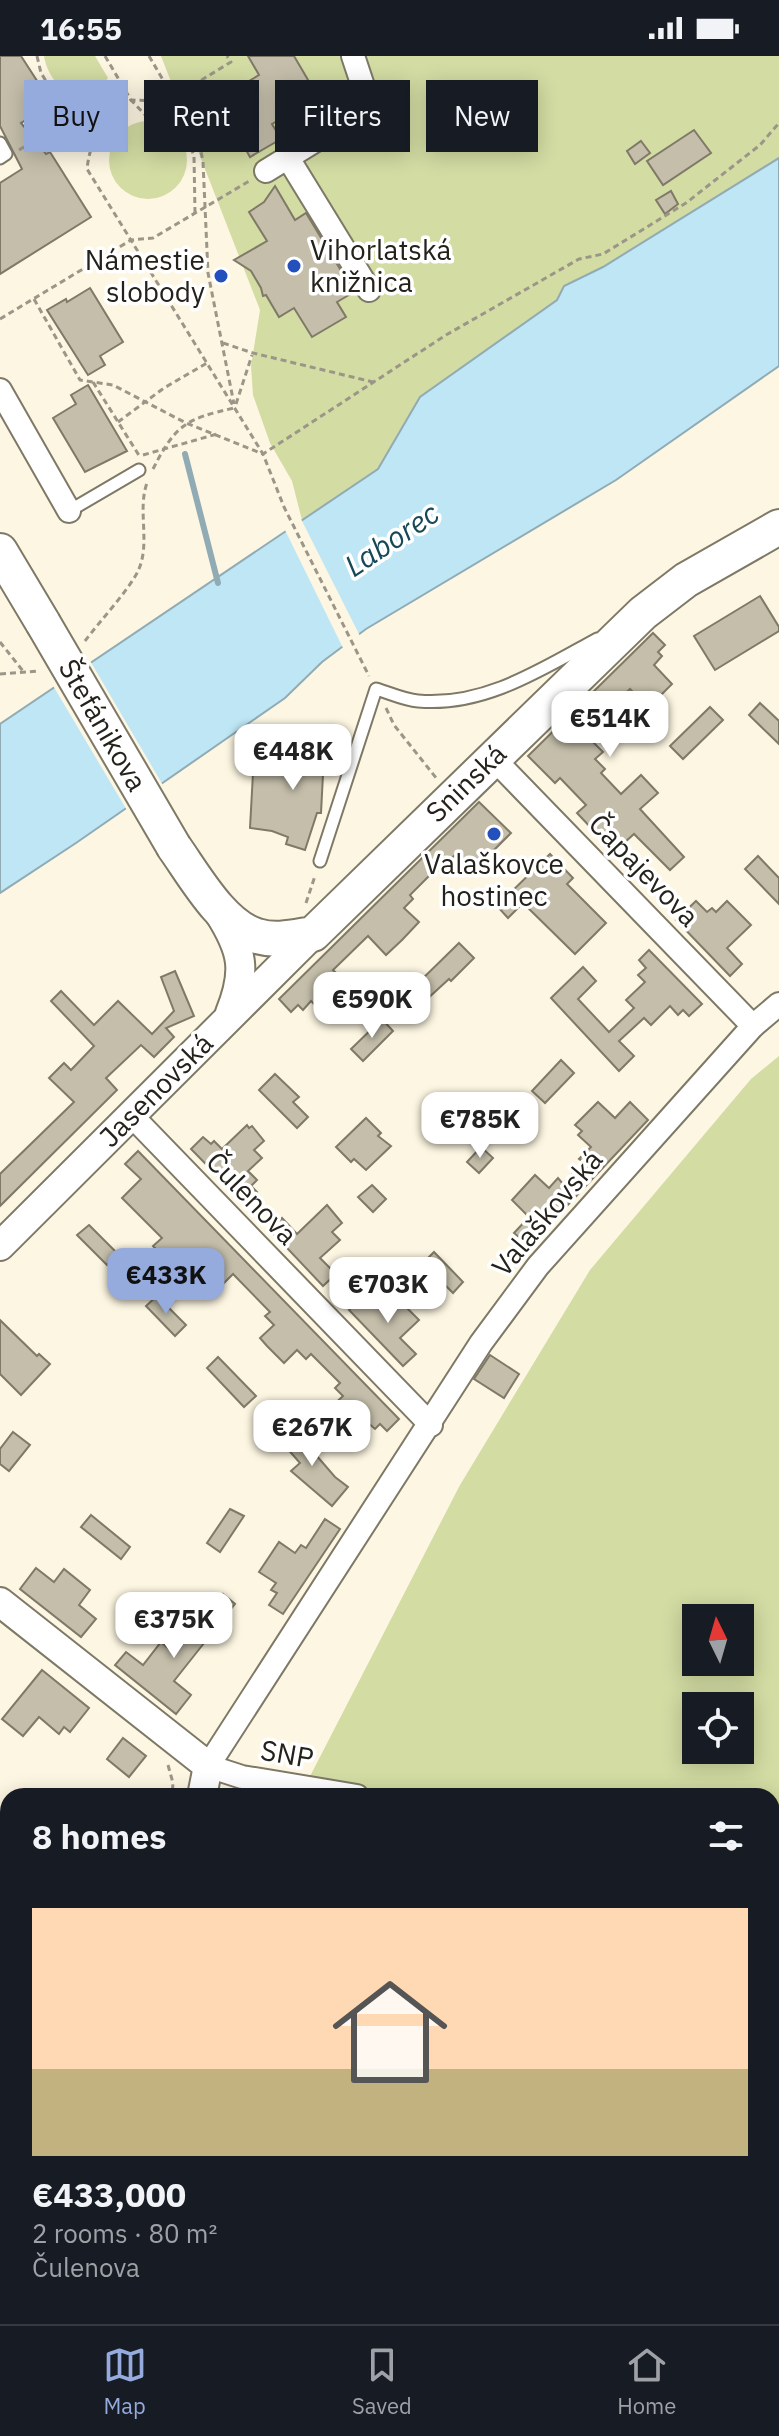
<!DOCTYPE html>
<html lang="en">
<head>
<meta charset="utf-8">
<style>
	body { margin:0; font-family:"IBM Plex Sans",sans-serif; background:#242831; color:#f1f3f6; height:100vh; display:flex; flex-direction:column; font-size:30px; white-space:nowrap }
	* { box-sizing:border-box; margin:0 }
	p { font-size:26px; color:#9ea1a6 }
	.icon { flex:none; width:44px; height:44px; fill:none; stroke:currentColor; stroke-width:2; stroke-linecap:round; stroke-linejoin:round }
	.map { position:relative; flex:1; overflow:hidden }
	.sheet { position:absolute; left:0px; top:1732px; width:780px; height:536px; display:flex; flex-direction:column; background:#171b24; border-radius:24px 24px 0 0; box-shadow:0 4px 20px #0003 }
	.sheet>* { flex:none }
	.guide { position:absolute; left:24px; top:24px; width:732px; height:72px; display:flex; gap:16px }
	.needle { width:52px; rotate:355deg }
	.controls { position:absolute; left:682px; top:1548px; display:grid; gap:16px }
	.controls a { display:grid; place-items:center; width:72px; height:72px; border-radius:0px; background:#171b24; box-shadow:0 4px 20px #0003; font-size:40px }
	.price { position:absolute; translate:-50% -68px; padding:0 18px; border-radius:16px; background:#fff; color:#222; font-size:26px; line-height:52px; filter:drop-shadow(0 2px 4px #0008) }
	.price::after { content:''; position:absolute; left:50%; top:48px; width:24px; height:18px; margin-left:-12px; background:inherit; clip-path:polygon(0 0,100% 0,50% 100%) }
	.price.current { background:#95aadd; color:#111 }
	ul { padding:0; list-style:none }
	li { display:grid; align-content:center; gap:16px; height:424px; padding:0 32px }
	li+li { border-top:2px solid #363941 }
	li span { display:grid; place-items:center; height:248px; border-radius:0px; color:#555 }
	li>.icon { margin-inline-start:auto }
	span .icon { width:144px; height:144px; fill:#fffc; stroke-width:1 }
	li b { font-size:34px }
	h2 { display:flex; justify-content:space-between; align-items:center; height:96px; padding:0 32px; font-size:34px }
	.pill { padding:0 28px; border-radius:0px; background:#171b24; box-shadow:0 4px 20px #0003; font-size:28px; line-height:72px }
	.pill.current { background:#95aadd; color:#111 }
	.status { display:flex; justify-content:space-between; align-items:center; height:56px; padding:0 40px; background:#171b24; direction:ltr }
	.status svg { height:22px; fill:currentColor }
	.dock { display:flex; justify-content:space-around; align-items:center; height:112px; border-top:2px solid #363941; background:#171b24; font-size:22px; color:#9ea1a6 }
	.dock a { display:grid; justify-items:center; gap:4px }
	.dock .current { color:#95aadd }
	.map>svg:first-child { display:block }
	.green { fill:#d3dca3; fill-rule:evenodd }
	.water { fill:#bee6f5; stroke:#90abb4; stroke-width:2 }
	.pier { fill:#fdf6e2 }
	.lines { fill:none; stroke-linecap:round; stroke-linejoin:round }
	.stream { stroke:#90abb4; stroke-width:6 }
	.building { fill:#c4beaa; stroke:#7f7967; stroke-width:2 }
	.service-casing { stroke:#7e7966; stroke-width:15 }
	.minor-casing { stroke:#7e7966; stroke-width:26 }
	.tertiary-casing { stroke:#7e7966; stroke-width:32 }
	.primary-casing { stroke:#7e7966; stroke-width:38 }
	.path { stroke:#9b9688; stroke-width:3; stroke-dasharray:6 4; stroke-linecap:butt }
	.service { stroke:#fff; stroke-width:11 }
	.minor { stroke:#fff; stroke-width:22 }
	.tertiary { stroke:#fff; stroke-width:28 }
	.primary { stroke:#fff; stroke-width:34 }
	.primary-bridge-casing { stroke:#7e7966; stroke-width:38; stroke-linecap:butt }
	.primary-bridge { stroke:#fff; stroke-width:34 }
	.poi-dot { fill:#2450be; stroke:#fff; stroke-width:3 }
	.labels { text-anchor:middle; stroke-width:7; stroke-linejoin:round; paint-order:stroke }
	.poi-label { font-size:28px; fill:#24221b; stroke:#fff; text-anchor:start }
	.street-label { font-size:28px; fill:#24221b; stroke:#fff }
	.water-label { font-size:30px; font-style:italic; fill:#164858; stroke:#fff }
</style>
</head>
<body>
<div class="status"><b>16:55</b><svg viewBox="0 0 49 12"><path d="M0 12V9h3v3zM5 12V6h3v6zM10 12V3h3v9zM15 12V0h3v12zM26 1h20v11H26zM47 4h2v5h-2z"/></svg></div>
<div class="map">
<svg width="779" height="2268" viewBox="0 0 779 2268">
	<rect width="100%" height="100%" fill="#fdf6e2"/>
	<g class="green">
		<path d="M44,0H95L108,22C85,55 50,35 44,0Z"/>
		<path d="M161,0H779V102L603,211L564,230L557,244L420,341L379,413L302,464L292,425L270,387L253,339L251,310L260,254Z"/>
		<circle cx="148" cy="104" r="39"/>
		<path d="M779,1000V1808L772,1806V1740H357L304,1732L460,1429L590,1214L751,1023ZM696,1562H740V1606H696ZM696,1650H740V1694H696Z"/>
		<path d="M772,1823L779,1825V1964L772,1968Z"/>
		<path d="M8,2059V2260H49L54,2268H0V2072Z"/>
		<path d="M103,2260H155L160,2268H108Z"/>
		<path d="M239,2260H328L315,2268H244Z"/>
	</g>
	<path class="water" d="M779,102V310L616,424L366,573L322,606L285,642L76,787L0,837V668L378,413L420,341L557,244L564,230L603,211Z"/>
	<g class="pier">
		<path d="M300,461L361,582L344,594L284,472Z"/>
		<path d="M89,603L164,731L128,756L52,628Z"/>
	</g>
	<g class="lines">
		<path class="stream" d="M185,398L218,527"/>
	</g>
	<g class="building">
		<path d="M0,0H21L52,48L21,67L46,98L50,96L91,161L0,218V127L22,113L0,70Z"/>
		<path d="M248,0H294L318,41L272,68L281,83L250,101L240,83L222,93L199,55L259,19Z"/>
		<path d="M694,74L711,97L663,129L647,105Z"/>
		<path d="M641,85L650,97L635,108L627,95Z"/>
		<path d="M275,130L295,164L306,157L354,236L337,246L346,261L312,281L294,252L279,261L266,239L263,240L261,232L251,215L234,204L267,185L249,156L264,146Z"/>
		<path d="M671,135L678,148L665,158L656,144Z"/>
		<path d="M90,232L123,286L100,300L105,309L88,319L47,254L66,243L67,246Z"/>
		<path d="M88,329L127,395L85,416L53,362L76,348L71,339Z"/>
		<path d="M760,540L779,571V575L715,614L694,580Z"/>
		<path d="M653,577L665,589L658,596L662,600L654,609L672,628L648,652L630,633L615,647L610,643L590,664L594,668L584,677L603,696L595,703L605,713L601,717L621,738L641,719L658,737L640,753L684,801L670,814L634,778L614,796L577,757L586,749L560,722L555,727L528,700Z"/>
		<path d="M760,647L779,665V688L749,659Z"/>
		<path d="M710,651L723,664L683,703L670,690Z"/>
		<path d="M296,677L340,683L338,701L324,699L321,757H317L305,794L286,788L288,781L272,775L250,772L253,717L291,719Z"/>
		<path d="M479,746L511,777L471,817L454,800L438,815L436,813L410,839L413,843L404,852L419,866L402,884L386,899L368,880L333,914L352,933L325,959L311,945L303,954L298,949L291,956L279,943Z"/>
		<path d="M550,798L573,822L567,828L606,867L575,898L523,847L508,862L497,850Z"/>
		<path d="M758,800L779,822V848L745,813Z"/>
		<path d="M696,845L707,856L712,852L716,856L727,845L751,869L727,892L742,908L730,920L676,864Z"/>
		<path d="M459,887L474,902L451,925L449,923L426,944L414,931Z"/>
		<path d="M649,894L702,948L689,960L683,954L678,959L670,950L651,969L644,962L619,985L634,1000L619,1015L551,942L583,911L596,925L578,943L609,976L634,952L626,944L645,926L638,919L646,912L639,904Z"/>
		<path d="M175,915L194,960L166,972L174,981L154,1001L141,989L106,1022L117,1034L0,1150V1118L74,1046L49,1022L64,1007L71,1014L94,990L51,945L61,935L94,969L118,945L152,978L174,955L161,921Z"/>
		<path d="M382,963L393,975L363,1005L351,993Z"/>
		<path d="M561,1004L574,1017L545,1047L532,1035Z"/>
		<path d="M275,1018L299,1041L293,1046L308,1061L297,1072L259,1034Z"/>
		<path d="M598,1046L615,1062L630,1046L648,1064L529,1190L514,1177L529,1161L512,1144L535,1119L549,1132L558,1122L563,1128L583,1106L579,1103L591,1091L578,1079L582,1075L575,1069Z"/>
		<path d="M366,1062L381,1077L378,1080L391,1090L366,1114L354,1103L351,1106L336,1091Z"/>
		<path d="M247,1069L249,1072L252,1070L264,1085L254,1094L262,1102L248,1115L257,1124L251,1130L257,1136L245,1148L191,1093L203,1081L211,1088L214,1085L222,1093Z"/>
		<path d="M481,1091L493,1102L479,1117L467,1106Z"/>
		<path d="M138,1095L399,1363L387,1375L380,1368L375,1373L366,1365L353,1378L345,1370L336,1380L324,1367L334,1358L329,1353L343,1340L335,1332L340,1327L311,1298L306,1303L297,1294L284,1307L267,1290L260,1282L274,1269L265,1260L270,1256L233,1218L215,1236L209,1229L199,1238L189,1228L198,1219L175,1195L166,1204L153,1190L162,1182L122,1142L141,1123L125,1108Z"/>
		<path d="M372,1129L386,1143L373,1156L358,1141Z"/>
		<path d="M327,1149L342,1167L332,1176L340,1184L320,1202L336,1218L323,1230L270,1174L282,1162L297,1178Z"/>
		<path d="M89,1169L118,1198L107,1209L77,1179Z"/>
		<path d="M434,1196L463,1226L453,1237L423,1207Z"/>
		<path d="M157,1240L186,1269L175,1280L146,1250Z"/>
		<path d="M395,1240L419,1264L400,1282L416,1298L403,1310L349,1254L361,1242L368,1249L373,1244L381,1253Z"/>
		<path d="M0,1264L37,1300L39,1298L50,1308L21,1339L0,1318Z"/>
		<path d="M490,1299L519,1318L504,1342L474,1323Z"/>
		<path d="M218,1301L256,1340L244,1351L207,1312Z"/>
		<path d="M291,1370L335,1421L348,1431L332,1450L291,1415L300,1407L278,1382Z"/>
		<path d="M13,1376L30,1389L9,1415L0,1408V1393Z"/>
		<path d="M230,1453L244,1460L220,1496L207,1487Z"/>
		<path d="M91,1459L130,1491L121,1503L81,1471Z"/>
		<path d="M325,1463L340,1473L283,1558L269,1549L277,1537L271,1534L276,1527L259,1516L279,1486L295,1497L301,1489L306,1492Z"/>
		<path d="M36,1512L54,1526L64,1513L90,1534L79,1549L96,1563L81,1581L20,1533Z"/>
		<path d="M223,1538L235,1548L174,1625L191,1639L176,1658L115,1609L126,1596L143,1609L161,1586L169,1593L177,1582L183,1586Z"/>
		<path d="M42,1614L89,1652L70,1676L64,1671L59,1678L39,1661L23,1680L2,1663Z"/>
		<path d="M123,1682L146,1700L129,1721L107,1703Z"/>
	</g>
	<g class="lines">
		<g class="service-casing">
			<g id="service">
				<path d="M0,87L6,98L0,102"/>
				<path d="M69,455L139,414"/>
				<path d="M320,805L376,633C390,637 404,644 418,645C484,651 542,613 597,583"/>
			</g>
		</g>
		<g class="minor-casing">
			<g id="minor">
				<path d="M288,102L369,234"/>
				<path d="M266,115L370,51L353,0"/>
				<path d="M0,334L69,455"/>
				<path d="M492,701L753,970"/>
				<path d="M132,1060L431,1369"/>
				<path d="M357,1740L242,1721L208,1710L481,1287L538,1210L753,970L779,948"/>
				<path d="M772,1806L779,1808"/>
				<path d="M772,1992L779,1988"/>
				<path d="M370,2260L373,2268"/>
				<path d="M700,2260L704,2268"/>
				<path d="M350,2268L355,2260"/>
			</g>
		</g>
		<g class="tertiary-casing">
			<g id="tertiary">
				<path d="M219,857C243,895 247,915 230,957"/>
				<path d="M0,1190L313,878"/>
				<path d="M0,1546L208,1710L202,1740"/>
				<path d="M0,2048L8,2036"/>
			</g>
		</g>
		<g class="primary-casing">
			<g id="primary">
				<path d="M0,495L43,567"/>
				<path d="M174,791C194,819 222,870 257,880C276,886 294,881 313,878L643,557L686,524L779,471"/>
			</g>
		</g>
		<g class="path">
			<path d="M37,0L41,17L89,93"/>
			<path d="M105,0L131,44L151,65L168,92"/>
			<path d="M149,0L199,85L203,106L208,217L234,348"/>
			<path d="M167,45L231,6L227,0"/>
			<path d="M19,94L70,63"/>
			<path d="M195,157L194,100L187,80L167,45L131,44C105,65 91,78 87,113L263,398L284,451L369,620"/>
			<path d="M34,243L80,324L113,329L186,367L263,398L446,279L579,203L603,198L686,147L760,89L779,67"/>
			<path d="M0,263L131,184L153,182L251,124"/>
			<path d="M223,287L253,297L373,326"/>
			<path d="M93,326L140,401"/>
			<path d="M236,348L252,299"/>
			<path d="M118,366L164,332L207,307"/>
			<path d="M143,399L217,378"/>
			<path d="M153,413C176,368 186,363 234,352"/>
			<path d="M85,585C99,566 129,534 138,515C151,488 137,454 147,427"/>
			<path d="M0,586L23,615"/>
			<path d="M0,618L39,615"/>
			<path d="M386,652L394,669L437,723"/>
			<path d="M306,847L315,820"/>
			<path d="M168,1709L173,1727L172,1740"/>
			<path d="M772,1830L779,1832"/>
			<path d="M1,2013L8,2003"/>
			<path d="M772,2023L779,2019"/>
			<path d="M772,2114L779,2125"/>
			<path d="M772,2182L779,2178"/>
			<path d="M101,2260L106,2268"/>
			<path d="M232,2260L237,2268"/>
			<path d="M610,2260L615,2268"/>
			<path d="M739,2260L743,2268"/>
			<path d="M277,2268L280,2260"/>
			<path d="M504,2268L518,2260"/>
			<path d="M640,2268L654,2260"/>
		</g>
		<use href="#service" class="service"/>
		<use href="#minor" class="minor"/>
		<use href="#tertiary" class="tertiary"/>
		<use href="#primary" class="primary"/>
		<g class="primary-bridge-casing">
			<path id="primary-bridge" d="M43,567L174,791"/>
		</g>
		<use href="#primary-bridge" class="primary-bridge"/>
	</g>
	<g class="poi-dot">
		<circle cx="294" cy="210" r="8"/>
		<circle cx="221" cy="220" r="8"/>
		<circle cx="494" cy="778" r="8"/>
	</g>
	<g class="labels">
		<g class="poi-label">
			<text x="310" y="204">Vihorlatská<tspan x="310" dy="32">knižnica</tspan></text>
			<text x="205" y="214" text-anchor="end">Námestie<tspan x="205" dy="32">slobody</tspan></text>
			<text x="494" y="818" text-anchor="middle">Valaškovce<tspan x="494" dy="32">hostinec</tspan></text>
		</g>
		<g class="street-label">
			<text transform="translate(103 669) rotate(60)" y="10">Štefánikova</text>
			<text transform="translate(466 727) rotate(-44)" y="10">Sninská</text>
			<text transform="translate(644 814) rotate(46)" y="10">Čapajevova</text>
			<text transform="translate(156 1034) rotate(-45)" y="10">Jasenovská</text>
			<text transform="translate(252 1142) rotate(46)" y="10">Čulenova</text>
			<text transform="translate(547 1157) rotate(-50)" y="10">Valaškovská</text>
			<text transform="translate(287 1698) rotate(10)" y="10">SNP</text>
		</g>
		<g class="water-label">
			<text transform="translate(392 484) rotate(-34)" y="10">Laborec</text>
		</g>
	</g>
</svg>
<div class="controls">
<a><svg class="needle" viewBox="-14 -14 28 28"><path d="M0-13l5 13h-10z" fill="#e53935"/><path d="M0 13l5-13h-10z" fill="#9ea1a6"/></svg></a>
<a><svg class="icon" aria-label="locate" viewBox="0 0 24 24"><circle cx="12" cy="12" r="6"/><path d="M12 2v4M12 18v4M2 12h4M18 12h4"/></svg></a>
</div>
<b class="price" style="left:610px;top:703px">€514K</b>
<b class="price" style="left:293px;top:736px">€448K</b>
<b class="price" style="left:372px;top:984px">€590K</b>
<b class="price" style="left:480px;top:1104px">€785K</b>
<b class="price current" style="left:166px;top:1260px">€433K</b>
<b class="price" style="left:388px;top:1269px">€703K</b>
<b class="price" style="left:312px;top:1412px">€267K</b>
<b class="price" style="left:174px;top:1604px">€375K</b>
<div class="guide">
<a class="pill current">Buy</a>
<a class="pill">Rent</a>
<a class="pill">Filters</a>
<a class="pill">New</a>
</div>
<section class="sheet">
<h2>8 homes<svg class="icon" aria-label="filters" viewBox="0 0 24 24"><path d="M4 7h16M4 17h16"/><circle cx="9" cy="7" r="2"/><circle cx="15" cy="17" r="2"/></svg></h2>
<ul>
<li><span style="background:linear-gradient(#ffd9b3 65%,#c2b280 0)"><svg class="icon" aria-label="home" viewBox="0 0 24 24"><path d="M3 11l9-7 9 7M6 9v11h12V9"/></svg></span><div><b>€433,000</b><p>2 rooms · 80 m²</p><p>Čulenova</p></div></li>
</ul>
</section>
</div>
<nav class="dock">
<a class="current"><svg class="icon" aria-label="map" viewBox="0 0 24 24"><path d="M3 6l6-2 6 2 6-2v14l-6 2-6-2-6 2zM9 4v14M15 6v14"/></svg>Map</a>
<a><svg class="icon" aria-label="saved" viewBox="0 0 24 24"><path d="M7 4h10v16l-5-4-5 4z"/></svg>Saved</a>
<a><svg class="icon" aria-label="home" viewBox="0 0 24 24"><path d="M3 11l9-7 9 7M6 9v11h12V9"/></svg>Home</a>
</nav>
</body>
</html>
